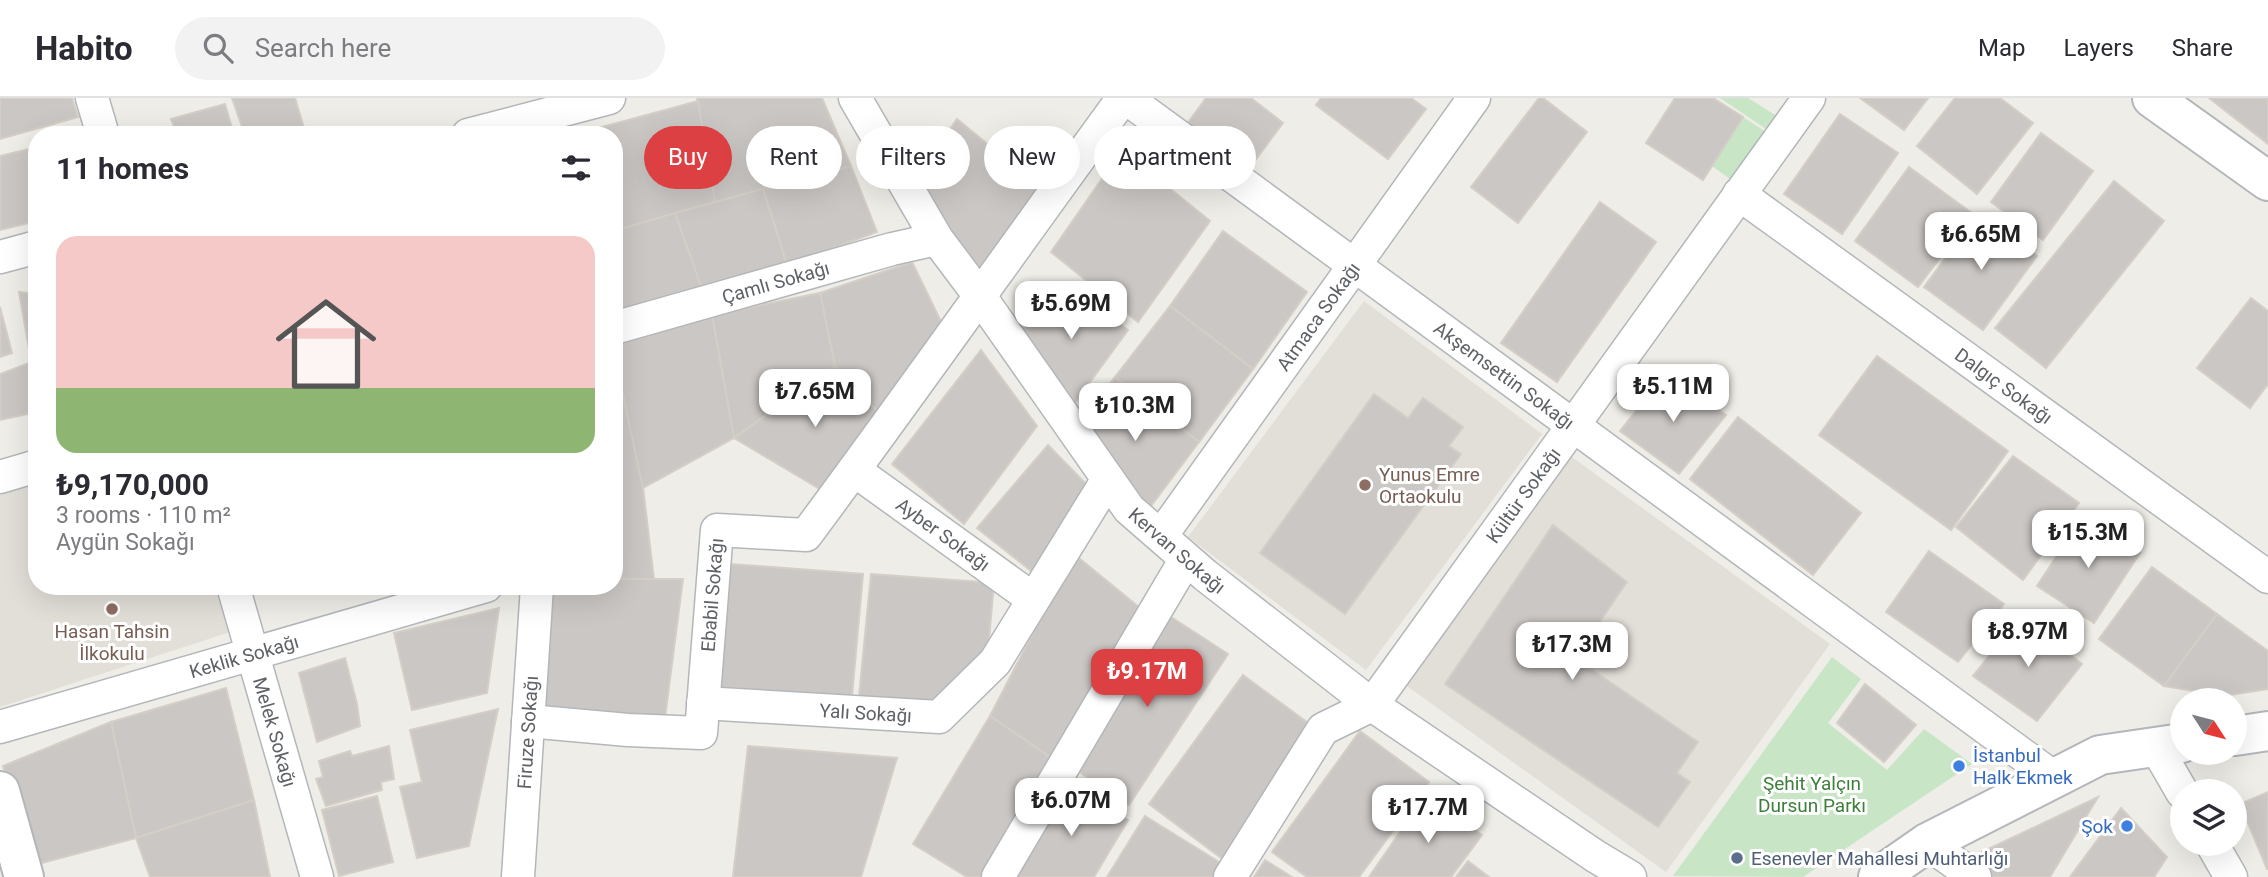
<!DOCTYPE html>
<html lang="en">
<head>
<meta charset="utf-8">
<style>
	body { margin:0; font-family:Roboto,sans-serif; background:#f2f2f3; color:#2b2b33; height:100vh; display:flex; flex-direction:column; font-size:26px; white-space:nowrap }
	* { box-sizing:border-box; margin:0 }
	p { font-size:23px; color:#7c7c81 }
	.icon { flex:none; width:38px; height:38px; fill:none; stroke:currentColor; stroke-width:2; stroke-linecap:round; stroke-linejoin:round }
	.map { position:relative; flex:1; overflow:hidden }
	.panel { position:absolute; left:28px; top:28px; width:595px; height:469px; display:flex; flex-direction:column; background:#fff; border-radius:28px; box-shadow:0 7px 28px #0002 }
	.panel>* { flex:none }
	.banner { position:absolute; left:644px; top:28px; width:665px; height:63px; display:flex; gap:14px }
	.needle { width:46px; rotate:126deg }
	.tools { position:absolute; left:2170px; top:590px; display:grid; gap:14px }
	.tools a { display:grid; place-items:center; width:77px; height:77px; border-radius:50%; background:#fff; box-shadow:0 7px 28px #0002; font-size:35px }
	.price { position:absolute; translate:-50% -60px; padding:0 16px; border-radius:14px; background:#fff; color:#222; font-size:23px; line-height:46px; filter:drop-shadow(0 2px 4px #0008) }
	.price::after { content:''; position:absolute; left:50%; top:42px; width:21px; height:16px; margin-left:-10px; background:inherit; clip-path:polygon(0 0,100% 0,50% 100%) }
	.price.on { background:#dc4042; color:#fff }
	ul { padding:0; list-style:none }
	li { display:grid; align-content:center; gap:14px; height:371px; padding:0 28px }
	li span { display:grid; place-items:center; height:217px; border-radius:21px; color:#555 }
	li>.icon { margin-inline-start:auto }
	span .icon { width:126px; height:126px; fill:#fffc; stroke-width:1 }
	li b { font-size:30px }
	h2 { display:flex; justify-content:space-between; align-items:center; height:84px; padding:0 28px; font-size:30px }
	.pill { padding:0 24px; border-radius:32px; background:#fff; box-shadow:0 7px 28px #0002; font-size:24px; line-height:63px }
	.pill.on { background:#dc4042; color:#fff }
	header { display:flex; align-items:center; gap:42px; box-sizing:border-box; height:98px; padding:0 35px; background:#fff; border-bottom:2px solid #e1e1e2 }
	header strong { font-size:33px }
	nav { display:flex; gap:38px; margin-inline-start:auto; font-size:24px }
	.search { width:490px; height:63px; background:#f2f2f3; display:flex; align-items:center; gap:18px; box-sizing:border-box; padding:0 24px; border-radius:38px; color:#7c7c81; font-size:26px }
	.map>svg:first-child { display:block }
	.education { fill:#e2ded8 }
	.green { fill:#c8e5c6 }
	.building { fill:#cbc7c4; stroke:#d4cec6; stroke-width:2 }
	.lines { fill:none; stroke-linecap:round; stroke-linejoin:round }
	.minor-casing { stroke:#b4b7ba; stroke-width:35 }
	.tertiary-casing { stroke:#b4b7ba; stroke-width:42 }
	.secondary-casing { stroke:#b3b6ba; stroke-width:42 }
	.minor { stroke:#fff; stroke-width:32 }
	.tertiary { stroke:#fff; stroke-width:38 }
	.secondary { stroke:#fff; stroke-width:38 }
	.education-dot { fill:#8d6e63; stroke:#fff; stroke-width:2.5 }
	.shop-dot { fill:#3f7fe0; stroke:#fff; stroke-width:2.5 }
	.service-dot { fill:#5c6f8a; stroke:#fff; stroke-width:2.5 }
	.labels { text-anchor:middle; stroke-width:6; stroke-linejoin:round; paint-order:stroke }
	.street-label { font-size:19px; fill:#5e6266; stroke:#fff }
	.education-label { font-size:19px; fill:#785e54; stroke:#fff; text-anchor:start }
	.shop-label { font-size:19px; fill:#366cbe; stroke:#fff; text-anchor:start }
	.park-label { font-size:19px; fill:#3e803b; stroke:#fff }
	.service-label { font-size:19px; fill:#4e5e75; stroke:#fff; text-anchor:start }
</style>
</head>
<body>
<header>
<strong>Habito</strong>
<div class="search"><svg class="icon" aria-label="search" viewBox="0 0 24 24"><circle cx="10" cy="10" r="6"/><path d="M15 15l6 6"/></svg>Search here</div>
<nav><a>Map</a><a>Layers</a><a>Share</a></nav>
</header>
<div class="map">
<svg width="2268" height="779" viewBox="0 0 2268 779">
	<rect width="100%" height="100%" fill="#efede7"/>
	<g class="education">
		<path d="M1364,203L1542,336L1366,572L1188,439Z"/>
		<path d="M1569,357L1830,546L1666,774L1404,586Z"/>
		<path d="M37,384V488H218L230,534L0,609V394Z"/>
	</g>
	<g class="green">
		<path d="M1720,0H1748L1777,18L1769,33Z"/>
		<path d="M1743,19L1772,38L1737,86L1712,68Z"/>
		<path d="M1832,559L1861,581L1828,625L1887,672L1924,631L1972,666L1803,779L1673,778Z"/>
	</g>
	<g class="building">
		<path d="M0,0H72L78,19L0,41Z"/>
		<path d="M232,0H295L306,37H245Z"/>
		<path d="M697,0H822L851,68L715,104Z"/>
		<path d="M1206,0H1251L1283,25L1242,80L1181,34Z"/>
		<path d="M1321,0H1411L1426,11L1388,61L1316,7Z"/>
		<path d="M1539,0H1543L1587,34L1518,125L1471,89Z"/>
		<path d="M1675,0H1713L1743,19L1703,82L1646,45Z"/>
		<path d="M1860,0H1928L1904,32Z"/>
		<path d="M1955,0H2000L2033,25L1977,96L1917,48Z"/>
		<path d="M2209,0H2268V46Z"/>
		<path d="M698,3L715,104L614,133V37H592L591,32Z"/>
		<path d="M225,6L234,37H177L171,21Z"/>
		<path d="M1840,16L1898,55L1842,136L1784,96Z"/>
		<path d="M957,21L1040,89L978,181L915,81Z"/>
		<path d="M2041,35L2093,73L2043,142L1991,104Z"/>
		<path d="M37,49V123L0,132V58Z"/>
		<path d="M1122,52L1210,123L1138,224L1051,154Z"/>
		<path d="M851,68L877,134L787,167L763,91Z"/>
		<path d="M1909,69L1973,116L1918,189L1855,143Z"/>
		<path d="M2114,83L2164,123L2046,270L1995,230Z"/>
		<path d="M763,91L787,167L703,194L675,115Z"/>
		<path d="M1600,104L1656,144L1557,284L1501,245Z"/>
		<path d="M675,115L703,194L622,211L614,156V133Z"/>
		<path d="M1979,115L2037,158L1983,232L1924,189Z"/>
		<path d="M1223,133L1307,194L1253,271L1170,208Z"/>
		<path d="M912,164L946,234L882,318L835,268L820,195Z"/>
		<path d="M1062,184L1128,232L1071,310L1018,237Z"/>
		<path d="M19,194L37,196V248L29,251Z"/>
		<path d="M820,195L835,268L734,340L712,217Z"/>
		<path d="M2251,200L2268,213V286L2250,310L2197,270Z"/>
		<path d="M1170,208L1253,271L1199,344L1115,279Z"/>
		<path d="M0,209L12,255L0,259Z"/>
		<path d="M712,217L734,340L643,390L614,256V247Z"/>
		<path d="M981,252L1037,328L964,426L892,366Z"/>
		<path d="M614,256L643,390L654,481H614Z"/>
		<path d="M1877,258L2008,353L1951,432L1819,337Z"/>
		<path d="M29,265L37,314L0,322V276Z"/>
		<path d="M835,268L882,318L823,393L734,340Z"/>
		<path d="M1665,276L1726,317L1679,376L1620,333Z"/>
		<path d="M1115,279L1199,344L1145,416L1074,333Z"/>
		<path d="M1374,296L1408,320L1423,300L1463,329L1449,348L1461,356L1345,516L1260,455Z"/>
		<path d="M1738,319L1861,415L1813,477L1690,381Z"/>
		<path d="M1048,347L1091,391L1035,476L977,430Z"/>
		<path d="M2013,358L2079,405L2023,482L1956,429Z"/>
		<path d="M2083,418L2140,455L2094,525L2037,488Z"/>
		<path d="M1553,427L1627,484L1575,560L1698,644L1677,675L1690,684L1658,729L1445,586Z"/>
		<path d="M1929,453L2004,506L1958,564L1886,514Z"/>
		<path d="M1074,456L1140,510L1050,659L990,618Z"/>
		<path d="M731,466L863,476L852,598L720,589Z"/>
		<path d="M2152,469L2217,516L2164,588L2099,541Z"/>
		<path d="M871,476L994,485L988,553L935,605L859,598Z"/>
		<path d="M614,481H683L665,620L541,608L548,488H614Z"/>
		<path d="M499,510L487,595L412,612L394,535Z"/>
		<path d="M1165,515L1228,556L1129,707L1066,665Z"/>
		<path d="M2217,516L2268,553V591L2224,598L2164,588Z"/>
		<path d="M2020,519L2082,566L2037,623L1973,578Z"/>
		<path d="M345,560L357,606L360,628L317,644L299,575Z"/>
		<path d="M1243,577L1319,633L1224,762L1149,706Z"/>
		<path d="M1865,586L1916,627L1884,664L1837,625Z"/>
		<path d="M226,590L254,702L136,740L111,624Z"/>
		<path d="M498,611L469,748L417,760L400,689L422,684L410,632Z"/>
		<path d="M990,618L1050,659L981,779H967L913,746Z"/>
		<path d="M111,624L136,740L34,767L3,668Z"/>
		<path d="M1360,633L1429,684L1359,779H1307L1272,754Z"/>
		<path d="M389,648L394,681L381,684L382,692L326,708L316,681L323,679L319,663L350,653L352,658Z"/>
		<path d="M748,648L897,660L861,779H733Z"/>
		<path d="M1065,684L1128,722L1094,779H1008Z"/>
		<path d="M2268,694V771H2267L2240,706Z"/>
		<path d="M377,698L393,764L339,778L322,712Z"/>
		<path d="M1425,698L1482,737L1451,779H1369Z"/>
		<path d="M2098,699L2050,779H1993L1967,761Z"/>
		<path d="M254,702L270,779H150L136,740Z"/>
		<path d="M2121,710L2167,759L2154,779H2070Z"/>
		<path d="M1145,718L1224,767L1216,779H1107Z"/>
		<path d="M1265,762L1292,779H1254Z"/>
		<path d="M1468,763L1489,779H1456Z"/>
	</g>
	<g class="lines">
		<g class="minor-casing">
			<g id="minor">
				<path d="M92,0L103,37"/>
				<path id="s1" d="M855,0L937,141L979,197L1129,411L1205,477L1372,607L1595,758L1630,779"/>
				<path id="s2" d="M1126,0L2053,679"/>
				<path d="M468,37L609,0"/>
				<path id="s3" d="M1739,96L2268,479"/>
				<path d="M0,159L37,149"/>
				<path id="s4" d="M614,230L892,151L937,141"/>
				<path id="s5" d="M854,372L1033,501"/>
				<path d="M0,379L37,368"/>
				<path id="s6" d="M1161,438L1474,0"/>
				<path id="s7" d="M233,488L317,779"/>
				<path id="s8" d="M703,605L939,619L995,564L1108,381"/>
				<path id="s9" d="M528,623L628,632L701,635L717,432L806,437C913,293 1017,145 1123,0"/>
				<path id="s10" d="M0,629L486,488"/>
				<path d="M2156,649L2182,694"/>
				<path d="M1927,745L1975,779"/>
				<path d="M2212,746L2231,779"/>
				<path id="s11" d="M518,779L537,488"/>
				<path d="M998,779L1186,461"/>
				<path id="s12" d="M1230,779L1323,631L1372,607L1809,0"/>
			</g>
		</g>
		<g class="tertiary-casing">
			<g id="tertiary">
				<path d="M2152,0L2268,83"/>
				<path d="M0,693L24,779"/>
			</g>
		</g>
		<g class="secondary-casing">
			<g id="secondary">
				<path d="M2235,638L2268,633"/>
				<path d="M1878,779L1927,745L2100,657L2182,645"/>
			</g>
		</g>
		<use href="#minor" class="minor"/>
		<use href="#tertiary" class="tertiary"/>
		<use href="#secondary" class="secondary"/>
	</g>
	<g class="education-dot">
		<circle cx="1365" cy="387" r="7"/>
		<circle cx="112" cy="511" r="7"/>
	</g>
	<g class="shop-dot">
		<circle cx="1959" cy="668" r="7"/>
		<circle cx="2127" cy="728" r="7"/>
	</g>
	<circle class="service-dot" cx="1737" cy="760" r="7"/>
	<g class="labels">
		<g class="street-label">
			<text dy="7" stroke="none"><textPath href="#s4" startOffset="168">Çamlı Sokağı</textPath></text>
			<text dy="7" stroke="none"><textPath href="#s6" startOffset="270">Atmaca Sokağı</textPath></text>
			<text dy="7" stroke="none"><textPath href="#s2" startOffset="469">Akşemsettin Sokağı</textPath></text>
			<text dy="7" stroke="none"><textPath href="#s3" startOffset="327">Dalgıç Sokağı</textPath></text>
			<text dy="7" stroke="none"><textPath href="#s12" startOffset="488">Kültür Sokağı</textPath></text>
			<text dy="7" stroke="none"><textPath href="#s5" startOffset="110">Ayber Sokağı</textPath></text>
			<text dy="7" stroke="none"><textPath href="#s1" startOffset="558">Kervan Sokağı</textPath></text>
			<text dy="7" stroke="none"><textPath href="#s9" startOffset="312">Ebabil Sokağı</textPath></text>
			<text dy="7" stroke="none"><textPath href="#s10" startOffset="254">Keklik Sokağı</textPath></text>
			<text dy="7" stroke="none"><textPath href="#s8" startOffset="163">Yalı Sokağı</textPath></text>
			<text dy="7" stroke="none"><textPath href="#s7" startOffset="152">Melek Sokağı</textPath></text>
			<text dy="7" stroke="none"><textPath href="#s11" startOffset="145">Firuze Sokağı</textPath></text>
		</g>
		<g class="education-label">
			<text x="1379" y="383">Yunus Emre<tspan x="1379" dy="22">Ortaokulu</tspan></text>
			<text x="112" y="540" text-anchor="middle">Hasan Tahsin<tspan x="112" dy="22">İlkokulu</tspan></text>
		</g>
		<g class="shop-label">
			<text x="1973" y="664">İstanbul<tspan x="1973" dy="22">Halk Ekmek</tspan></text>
			<text x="2113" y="735" text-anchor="end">Şok</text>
		</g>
		<g class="park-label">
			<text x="1812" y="692">Şehit Yalçın<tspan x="1812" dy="22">Dursun Parkı</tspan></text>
		</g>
		<g class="service-label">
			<text x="1751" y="767">Esenevler Mahallesi Muhtarlığı</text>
		</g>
	</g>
</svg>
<div class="tools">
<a><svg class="needle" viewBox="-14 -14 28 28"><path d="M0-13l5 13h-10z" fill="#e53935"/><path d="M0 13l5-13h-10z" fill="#7c7c81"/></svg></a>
<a><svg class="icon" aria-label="layers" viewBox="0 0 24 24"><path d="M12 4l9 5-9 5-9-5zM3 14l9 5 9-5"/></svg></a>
</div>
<b class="price" style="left:1981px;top:174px">₺6.65M</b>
<b class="price" style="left:1071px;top:243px">₺5.69M</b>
<b class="price" style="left:1673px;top:326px">₺5.11M</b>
<b class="price" style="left:815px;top:331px">₺7.65M</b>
<b class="price" style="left:1135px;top:345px">₺10.3M</b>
<b class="price" style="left:2088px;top:472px">₺15.3M</b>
<b class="price" style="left:2028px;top:571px">₺8.97M</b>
<b class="price" style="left:1572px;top:584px">₺17.3M</b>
<b class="price on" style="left:1147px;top:611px">₺9.17M</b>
<b class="price" style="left:1071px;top:740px">₺6.07M</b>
<b class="price" style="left:1428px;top:747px">₺17.7M</b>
<div class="banner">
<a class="pill on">Buy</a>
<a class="pill">Rent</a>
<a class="pill">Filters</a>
<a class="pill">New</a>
<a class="pill">Apartment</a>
</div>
<section class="panel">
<h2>11 homes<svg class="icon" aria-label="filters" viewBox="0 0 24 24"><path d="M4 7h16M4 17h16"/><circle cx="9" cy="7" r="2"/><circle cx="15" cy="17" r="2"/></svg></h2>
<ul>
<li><span style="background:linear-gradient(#f6c9c9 70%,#8fb573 0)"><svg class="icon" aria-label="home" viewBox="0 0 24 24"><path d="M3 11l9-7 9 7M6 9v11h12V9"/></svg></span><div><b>₺9,170,000</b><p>3 rooms · 110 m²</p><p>Aygün Sokağı</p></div></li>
</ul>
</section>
</div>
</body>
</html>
